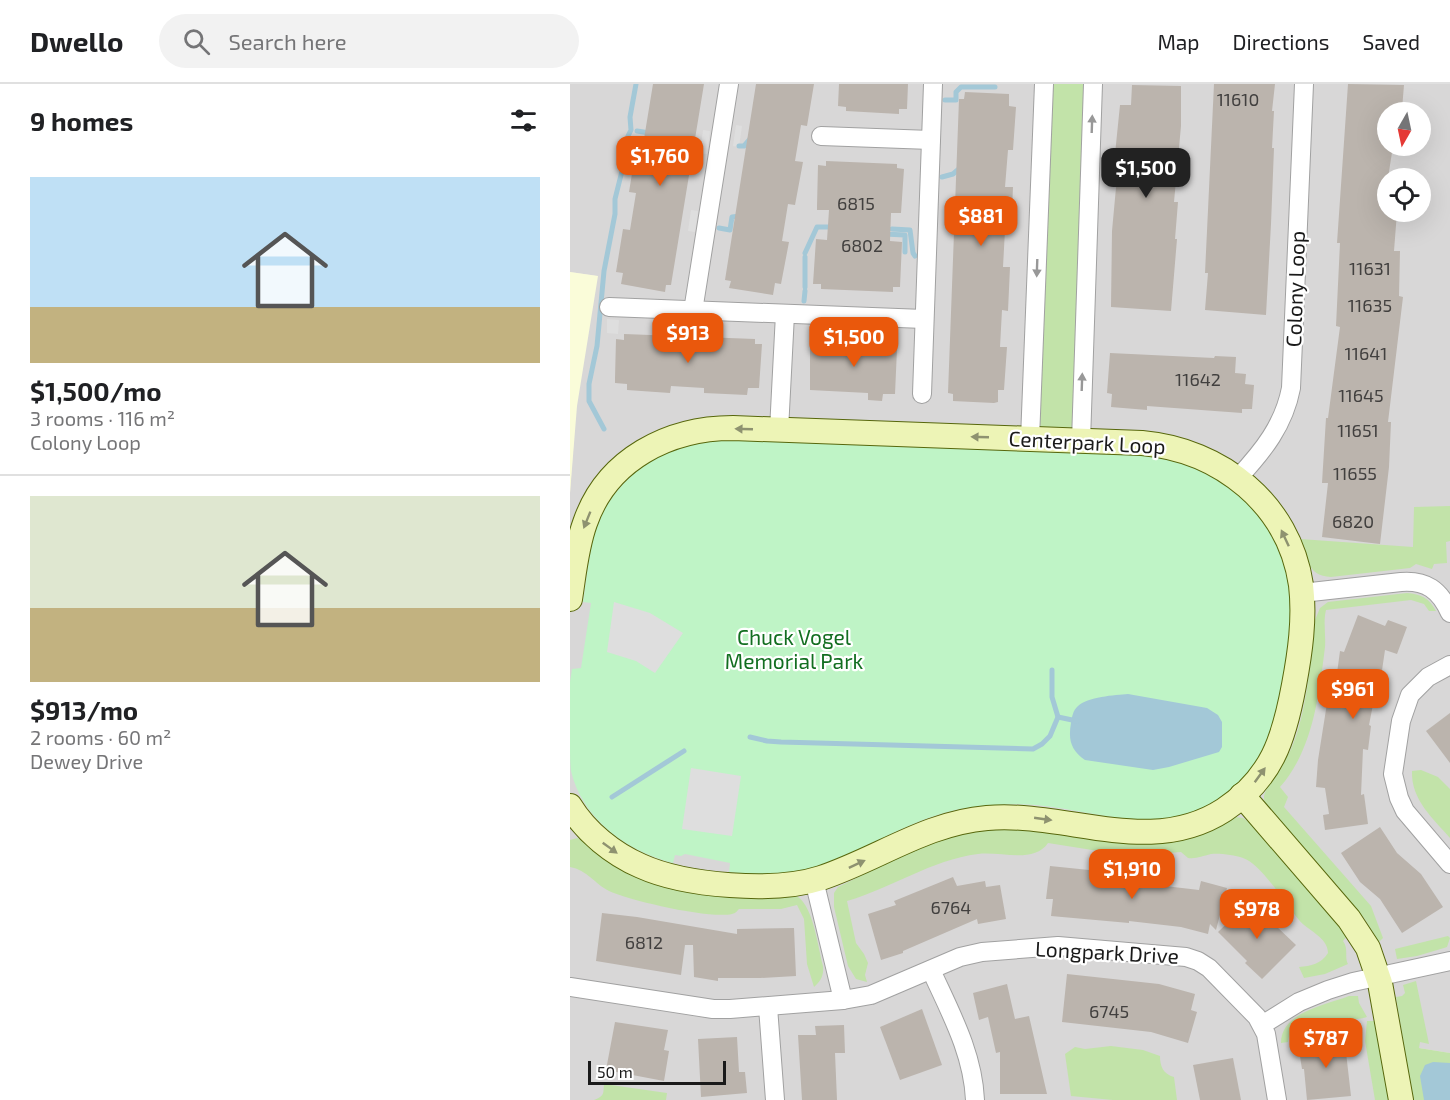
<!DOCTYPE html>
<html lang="en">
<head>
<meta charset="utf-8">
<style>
	body { margin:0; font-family:"Exo 2",sans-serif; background:#f2f2f2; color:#202124; height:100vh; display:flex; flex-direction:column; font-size:22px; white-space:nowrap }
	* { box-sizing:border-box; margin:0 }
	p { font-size:20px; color:#757577 }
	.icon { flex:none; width:33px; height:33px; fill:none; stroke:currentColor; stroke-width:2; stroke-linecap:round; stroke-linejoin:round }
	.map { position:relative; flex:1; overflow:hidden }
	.details { display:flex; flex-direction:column; background:#fff; width:570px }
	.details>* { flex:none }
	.needle { width:39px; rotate:189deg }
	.tools { position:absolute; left:807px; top:18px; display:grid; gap:12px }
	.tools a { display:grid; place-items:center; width:54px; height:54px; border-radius:50%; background:#fff; box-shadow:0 6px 24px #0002; font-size:30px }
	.scale { position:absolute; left:18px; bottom:15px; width:138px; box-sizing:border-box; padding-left:6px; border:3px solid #1a1a1a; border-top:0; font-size:16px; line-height:21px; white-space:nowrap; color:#1a1a1a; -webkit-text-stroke:4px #fff; paint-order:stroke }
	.price { position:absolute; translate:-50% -51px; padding:0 14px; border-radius:12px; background:#ea580c; color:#fff; font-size:20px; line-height:39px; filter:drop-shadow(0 2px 3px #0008) }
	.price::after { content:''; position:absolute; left:50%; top:36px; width:18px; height:14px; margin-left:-9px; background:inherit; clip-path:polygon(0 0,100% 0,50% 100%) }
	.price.on { background:#222; color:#fff }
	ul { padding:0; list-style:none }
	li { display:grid; align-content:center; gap:12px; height:318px; padding:0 30px }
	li+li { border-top:2px solid #e0e0e0 }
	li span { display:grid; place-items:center; height:186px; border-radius:0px; color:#555 }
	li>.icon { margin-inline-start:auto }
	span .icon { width:108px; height:108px; fill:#fffc; stroke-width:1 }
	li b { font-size:26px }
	h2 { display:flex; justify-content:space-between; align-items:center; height:72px; padding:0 30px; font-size:26px }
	header { display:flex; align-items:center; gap:36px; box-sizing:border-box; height:84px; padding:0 30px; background:#fff; border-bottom:2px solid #e0e0e0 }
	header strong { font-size:28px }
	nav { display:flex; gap:33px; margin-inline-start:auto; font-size:21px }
	.search { width:420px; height:54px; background:#f2f2f2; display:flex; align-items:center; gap:15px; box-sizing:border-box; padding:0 21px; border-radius:33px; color:#757577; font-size:22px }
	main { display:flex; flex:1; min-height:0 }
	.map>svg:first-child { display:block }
	.residential { fill:#d8d7d7; fill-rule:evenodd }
	.education { fill:#fafcd9 }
	.grass { fill:#c2e3a9 }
	.park { fill:#bff4c6 }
	.parking { fill:#dedede }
	.water { fill:#a3c8d7 }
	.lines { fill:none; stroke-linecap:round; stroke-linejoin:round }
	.stream { stroke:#a3c8d7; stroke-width:5 }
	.building { fill:#bbb4ad }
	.street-casing { stroke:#a1a1a1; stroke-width:20 }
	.secondary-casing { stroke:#57670c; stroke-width:26 }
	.street { stroke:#fff; stroke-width:18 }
	.secondary { stroke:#edf4b6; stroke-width:24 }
	.oneway { fill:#989898 }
	.oneway2 { fill:#8e9270 }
	.labels { text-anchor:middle; stroke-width:4.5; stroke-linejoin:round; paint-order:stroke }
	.number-label { font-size:18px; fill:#42403f }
	.street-label { font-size:21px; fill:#1a1a1a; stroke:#fff }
	.park-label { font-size:21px; fill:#126e20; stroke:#fff }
</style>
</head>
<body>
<header>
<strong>Dwello</strong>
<div class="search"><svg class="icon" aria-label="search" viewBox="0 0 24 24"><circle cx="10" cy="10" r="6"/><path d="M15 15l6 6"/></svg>Search here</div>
<nav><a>Map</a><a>Directions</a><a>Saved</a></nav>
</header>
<main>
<section class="details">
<h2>9 homes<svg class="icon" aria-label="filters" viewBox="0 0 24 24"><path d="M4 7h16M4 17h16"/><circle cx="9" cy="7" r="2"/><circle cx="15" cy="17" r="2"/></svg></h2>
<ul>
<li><span style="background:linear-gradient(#bfe0f5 70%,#c2b280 0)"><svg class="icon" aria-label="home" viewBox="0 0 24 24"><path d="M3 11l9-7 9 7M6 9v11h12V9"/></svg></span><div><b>$1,500/mo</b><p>3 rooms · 116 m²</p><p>Colony Loop</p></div></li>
<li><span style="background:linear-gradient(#dfe7d0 60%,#c2b280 0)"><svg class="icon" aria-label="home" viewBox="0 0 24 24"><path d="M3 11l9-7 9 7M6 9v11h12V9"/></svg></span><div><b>$913/mo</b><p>2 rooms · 60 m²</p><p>Dewey Drive</p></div></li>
</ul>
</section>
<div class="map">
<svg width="880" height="1016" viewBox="0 0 880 1016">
	<rect width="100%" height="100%" fill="#ebe8e0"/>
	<path class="residential" d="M0,0H880V969L849,964L819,1016H0V409L6,322L27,192L0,188ZM818,28H850V62H818ZM818,94H850V128H818Z"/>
	<path class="education" d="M0,188L28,192L7,322L0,409Z"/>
	<g class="grass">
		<path d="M482,0H516L504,344L469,343Z"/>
		<path d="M880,422V457L876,458L877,479L864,480L862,485L846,480L840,484L761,493C737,492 737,474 730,455L843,463L844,423Z"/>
		<path d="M837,509C851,510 859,514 866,527H859L854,520L841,516L756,526C753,538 756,551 755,563C749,611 743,666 710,703L718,713L714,723L801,822L813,854L809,858L794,834L700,726C697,722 694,719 694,714C693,705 716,676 721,665C736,633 742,571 745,536L750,524L758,518Z"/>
		<path d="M851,686L868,693L880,705V754C863,734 841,716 842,687Z"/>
		<path d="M665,733L673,734L680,739L778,851L773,857C779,865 774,873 778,880L755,890L734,894L729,883C741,882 751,880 758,869C758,853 738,847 729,836C715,819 691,780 673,774C664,771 650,769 641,770C632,772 627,775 618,774L611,768L560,772L478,759C464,780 430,767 408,770C361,776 322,804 277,817L286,859L294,870L298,879L295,891L297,898L286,895L278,882L264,823V809L268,803L360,758L392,749L423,745L477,746L558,759L581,760L604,757Z"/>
		<path d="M7,754L13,756L54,787L69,794L174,813L224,811C243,817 248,864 253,882C254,891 251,897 244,903L237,880L234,835L227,821L211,825H169C166,828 166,829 162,830C139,835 61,817 39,807C25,800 17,786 0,783V756Z"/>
		<path d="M878,852L880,854L877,863L874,864L847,872L827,875L825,865Z"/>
		<path d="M846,897L859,960L850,958L849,964L880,969V1016H843L826,913L832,912L835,909L833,901Z"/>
		<path d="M779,912H788L789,919L797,933C773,942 722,922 718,958L711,959C711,928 756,921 779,912Z"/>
		<path d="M797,937H805L819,1016H805L795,957Z"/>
		<path d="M541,962L573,966L590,972C590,982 593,990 604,993L607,1016H543L501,1012L495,970L505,963L515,965Z"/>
		<path d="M34,1000L97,1009L96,1016H24C35,1012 33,1009 34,1000Z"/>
	</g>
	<path class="park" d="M153,355L581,372C655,385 713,434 721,512C724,540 718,569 713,597C703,651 689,693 638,721C583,751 522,726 465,721C445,719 424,721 404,723C356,728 314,755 271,774C236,789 197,793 159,788L160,779L115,770L111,772L105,771L103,779C58,768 12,735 1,687C0,678 0,668 0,659C0,639 0,619 0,598L2,585L11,584L21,519L13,518L14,512C17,491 19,469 25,448C38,406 74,374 116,361C127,357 141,357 153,355Z"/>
	<g class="parking">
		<path d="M166,41L172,42L169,63L163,62Z"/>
		<path d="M133,46L140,47L137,70L130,69Z"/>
		<path d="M121,126L128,127L125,148L118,147Z"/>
		<path d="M37,235L49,236L48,250L37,249Z"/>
		<path d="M44,518L80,529L113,549L85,589L66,577L37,568Z"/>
		<path d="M121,684L171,692L162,752L112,745Z"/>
	</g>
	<g class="water">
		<path d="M558,610L637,624L648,631L652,638V663L649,668L599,683L583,686L515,676C501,666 498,656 501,639C502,633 503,626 508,622C517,613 545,611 558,610Z"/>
		<path d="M863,978L880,979V1016H854L850,992L855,981Z"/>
	</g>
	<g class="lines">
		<g class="stream">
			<path d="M375,16H386V8L391,3H425"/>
			<path d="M67,47L80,49"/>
			<path d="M119,56L124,57L130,66"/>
			<path d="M169,62H174L180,55"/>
			<path d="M372,93L383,90L390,84"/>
			<path d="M149,144L160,146L162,133L170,132"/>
			<path d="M322,145L340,146L343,169L345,172"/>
			<path d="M314,150L335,151V168"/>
			<path d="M235,169L247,143H264"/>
			<path d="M235,173V203"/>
			<path d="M234,217L235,207"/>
			<path d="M34,345L19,317V300L27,262L34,187L45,130V115L52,87L58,52L61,46L60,33L66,0"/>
			<path d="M488,633L507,637"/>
			<path d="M180,653L197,657L211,658L463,665L472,660L480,652L488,633L482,613V586"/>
			<path d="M42,713L114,667"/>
		</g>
	</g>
	<g class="building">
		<path d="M83,0H134L101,201H96L95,208L51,200L53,189L46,188L53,145L60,146L66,109L59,108L66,65L72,67Z"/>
		<path d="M186,0H244L237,42L231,41L225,77L233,78L225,121L218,120L212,157L219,158L211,200L205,199L203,211L159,204L161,197L155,196Z"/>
		<path d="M269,0H338L337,25H329V30L276,27V23L268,22Z"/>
		<path d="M644,0H705L702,27H704L702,64H704L701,140L696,231L635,226L638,189H635Z"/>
		<path d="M778,0L834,1L832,25H825L824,28H818V62H823L818,94V128H827L824,167H830L829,212L833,213L818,338H821L819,383L810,460L752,453L758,399H752L756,334H758L770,243L766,242L770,159H767Z"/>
		<path d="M562,1L611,2V42L604,118H608L605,155H607L601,227L541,223L542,147L549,71L545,70L550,21H561Z"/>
		<path d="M395,8L439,10V22L446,23L443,66H438L435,103H443L441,147L435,146L433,183H440L438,227L432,226L430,263H437L434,306H428V318L424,319L383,317V310L378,309L389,15H394Z"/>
		<path d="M256,77L327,80V84L334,85L331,129H321L320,157L332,158L330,203H323V208L251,205V200H243L246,155L257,156L259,126H247V122L248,81L256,82Z"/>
		<path d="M54,250L185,255V260H192L189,304H178L177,311L134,309V304L101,302L100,309L57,306V300L45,299V294L46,255L54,256Z"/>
		<path d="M248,257L320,260V265H327L325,310H313L312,317L298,316V309L240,306V262H247Z"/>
		<path d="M540,269L644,274L645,272L666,273L665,289L676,290L675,300L684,301L682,325H672V329L577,322V326L541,323L542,310L537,309Z"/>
		<path d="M788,531L815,542L818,536L837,543L827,570L815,566L810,600H807L799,641L801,642L798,666L793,665L791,711L794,710L798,740L755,746L753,731L759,730L755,704L746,703L748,676L758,613L761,614L763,603L765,604L770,567L774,568Z"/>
		<path d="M880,629V679L856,647Z"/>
		<path d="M810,743L827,769L851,790L873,823L832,849L810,815L790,798L771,769Z"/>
		<path d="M480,782L578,792V800L629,806L631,797L657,804L646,846L640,840L638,850L611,843L559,837V839L481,832L483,815H476Z"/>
		<path d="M383,793L387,802L415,797L416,803L430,801L436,835L408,840L407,835L333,867V869L311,876L298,830L326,821L324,817Z"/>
		<path d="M680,817L726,861L692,895L675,879L677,877L648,848Z"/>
		<path d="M32,829L67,833L167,850V845L224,844L226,892L190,894H148V897L124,893L123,861H115L111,891L26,877Z"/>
		<path d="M497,890L589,900L625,910L621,926L627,928L618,959L581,948L492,938Z"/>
		<path d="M437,900L445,935L459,932L477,1010H430V968L426,969L418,933L409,936L403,909Z"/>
		<path d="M352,925L372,981L330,996L310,943Z"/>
		<path d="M45,938L98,946L94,966L99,967L94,997L36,986Z"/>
		<path d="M274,941L275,969H265L267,1016H232L228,951H246L245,942Z"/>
		<path d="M774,951L781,1012L737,1016L734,985H732L729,966L745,963L744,956Z"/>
		<path d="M167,953L169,988H175L177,1009L131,1013L128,955Z"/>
		<path d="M663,974L671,1016H630L623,981Z"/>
	</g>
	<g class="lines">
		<g class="street-casing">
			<g id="street">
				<path d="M251,52L361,56"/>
				<path d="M39,223L354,235"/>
				<path d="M123,227L159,0"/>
				<path d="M352,310L363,0"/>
				<path d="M209,346L215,230"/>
				<path d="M460,355L474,0"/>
				<path d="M511,357L523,0"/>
				<path d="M668,394C693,367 714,341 721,304L734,0"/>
				<path d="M732,509L831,498C856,496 870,506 880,529"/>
				<path d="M880,581L858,593L840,611L831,637L823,690L829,714L835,727L880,780"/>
				<path d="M244,796L273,916"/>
				<path d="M361,886C380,928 403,969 405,1016"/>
				<path d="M0,903L143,925H160L273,916L301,911L390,873L412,868L488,862L616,873L628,877L639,884L687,933L696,950L707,1016"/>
				<path d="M198,923L205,1016"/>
				<path d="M692,941L729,918L758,906L783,898L880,877"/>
			</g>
		</g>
		<g class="secondary-casing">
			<g id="secondary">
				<path d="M0,515C4,490 6,464 15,439C37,375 99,344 163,344L572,359C651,366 719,420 731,501C735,535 730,569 724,601C714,655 702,694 654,726C580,774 497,727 417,734C356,739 308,775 251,794C205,809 115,802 71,782C43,770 16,748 0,722"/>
				<path d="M672,711L779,835L798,864L810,899L831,1016"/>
			</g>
		</g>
		<use href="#street" class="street"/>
		<use href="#secondary" class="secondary"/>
	</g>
	<defs><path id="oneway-solid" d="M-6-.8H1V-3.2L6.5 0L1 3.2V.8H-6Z" transform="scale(1.5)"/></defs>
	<g class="oneway">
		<use href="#oneway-solid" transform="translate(522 40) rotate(-88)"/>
		<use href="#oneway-solid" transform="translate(467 184) rotate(92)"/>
		<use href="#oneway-solid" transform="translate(512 298) rotate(-88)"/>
	</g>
	<g class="oneway2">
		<use href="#oneway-solid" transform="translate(174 345) rotate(-178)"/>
		<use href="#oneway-solid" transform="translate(410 353) rotate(-178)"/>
		<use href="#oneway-solid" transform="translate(17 436) rotate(112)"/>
		<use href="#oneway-solid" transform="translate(715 454) rotate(-115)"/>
		<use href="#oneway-solid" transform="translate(690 691) rotate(-54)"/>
		<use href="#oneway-solid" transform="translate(473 735) rotate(8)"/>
		<use href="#oneway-solid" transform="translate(40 764) rotate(36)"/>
		<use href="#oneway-solid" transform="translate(287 780) rotate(-25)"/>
	</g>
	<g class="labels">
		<g class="number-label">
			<text x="668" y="22">11610</text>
			<text x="286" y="126">6815</text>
			<text x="292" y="168">6802</text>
			<text x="800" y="191">11631</text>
			<text x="800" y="228">11635</text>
			<text x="796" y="276">11641</text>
			<text x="628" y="302">11642</text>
			<text x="791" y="318">11645</text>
			<text x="788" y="353">11651</text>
			<text x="785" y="396">11655</text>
			<text x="783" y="444">6820</text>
			<text x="381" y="830">6764</text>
			<text x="74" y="865">6812</text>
			<text x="539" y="934">6745</text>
		</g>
		<g class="street-label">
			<text transform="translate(726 205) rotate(-88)" y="7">Colony Loop</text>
			<text transform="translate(517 359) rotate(3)" y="7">Centerpark Loop</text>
			<text transform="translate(537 869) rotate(3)" y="7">Longpark Drive</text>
		</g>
		<g class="park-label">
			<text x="224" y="561">Chuck Vogel<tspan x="224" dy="24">Memorial Park</tspan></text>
		</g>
	</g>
</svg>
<div class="tools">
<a><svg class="needle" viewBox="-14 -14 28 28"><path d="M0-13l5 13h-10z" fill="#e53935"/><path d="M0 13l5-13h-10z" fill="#757577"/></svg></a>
<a><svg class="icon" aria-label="locate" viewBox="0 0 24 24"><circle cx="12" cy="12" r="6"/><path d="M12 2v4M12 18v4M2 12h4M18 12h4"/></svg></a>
</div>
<div class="scale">50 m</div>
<b class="price" style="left:90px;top:103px">$1,760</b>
<b class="price on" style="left:576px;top:115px">$1,500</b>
<b class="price" style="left:411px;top:163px">$881</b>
<b class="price" style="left:118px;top:280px">$913</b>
<b class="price" style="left:284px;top:284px">$1,500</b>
<b class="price" style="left:783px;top:636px">$961</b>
<b class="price" style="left:562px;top:816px">$1,910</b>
<b class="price" style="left:687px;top:856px">$978</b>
<b class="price" style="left:756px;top:985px">$787</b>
</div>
</main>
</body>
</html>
